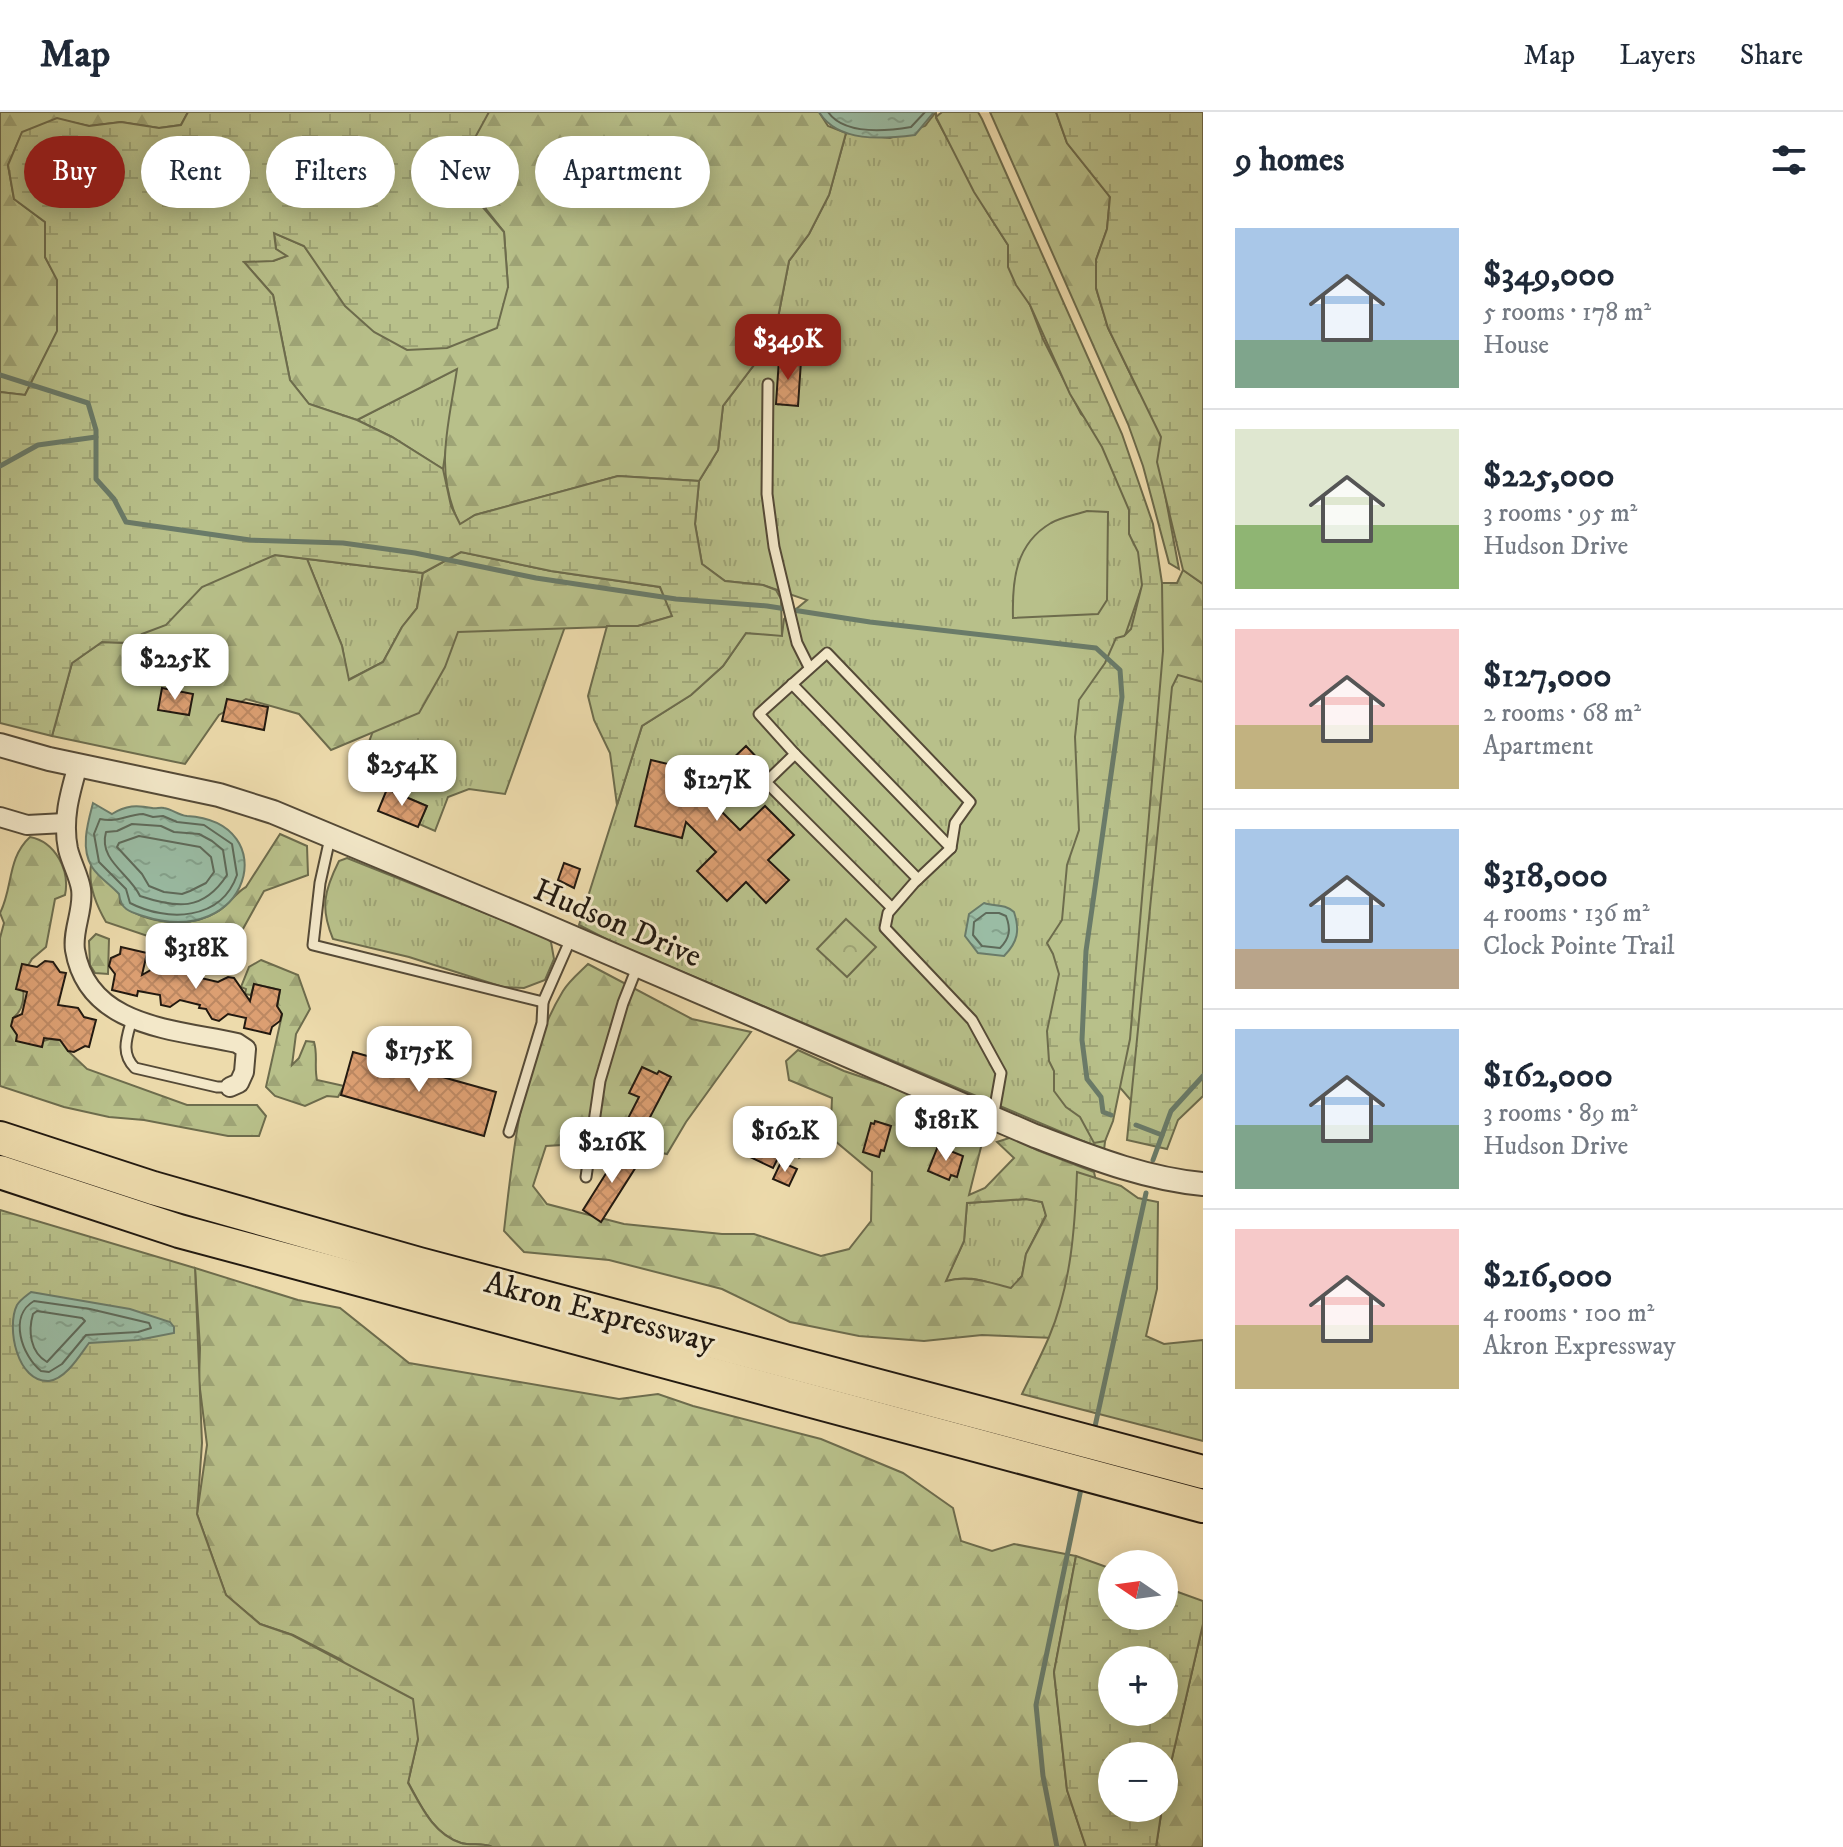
<!DOCTYPE html>
<html lang="en">
<head>
<meta charset="utf-8">
<style>
	body { margin:0; font-family:"IM FELL DW Pica",serif; background:#f2f2f3; color:#1f2937; height:100vh; display:flex; flex-direction:column; font-size:30px; white-space:nowrap }
	* { box-sizing:border-box; margin:0 }
	p { font-size:26px; color:#747a83 }
	.icon { flex:none; width:44px; height:44px; fill:none; stroke:currentColor; stroke-width:2; stroke-linecap:round; stroke-linejoin:round }
	.map { position:relative; flex:1; overflow:hidden }
	.panel { display:flex; flex-direction:column; background:#fff; width:640px }
	.panel>* { flex:none }
	.hud { position:absolute; left:24px; top:24px; width:760px; height:72px; display:flex; gap:16px }
	.needle { width:52px; rotate:283deg }
	.controls { position:absolute; left:1098px; top:1438px; display:grid; gap:16px }
	.controls a { display:grid; place-items:center; width:80px; height:80px; border-radius:50%; background:#fff; box-shadow:0 4px 20px #0003; font-size:40px }
	.price { position:absolute; translate:-50% -68px; padding:0 18px; border-radius:16px; background:#fff; color:#222; font-size:26px; line-height:52px; filter:drop-shadow(0 2px 4px #0008) }
	.price::after { content:''; position:absolute; left:50%; top:48px; width:24px; height:18px; margin-left:-12px; background:inherit; clip-path:polygon(0 0,100% 0,50% 100%) }
	.price.current { background:#8f2418; color:#fff }
	ul { padding:0; list-style:none }
	li { display:flex; align-items:center; gap:24px; height:200px; padding:0 32px }
	li+li { border-top:2px solid #e0e1e3 }
	li span { display:grid; place-items:center; flex:none; width:224px; height:160px; border-radius:0px; color:#555 }
	li>.icon { margin-inline-start:auto }
	span .icon { width:96px; height:96px; fill:#fffc; stroke-width:1 }
	li b { font-size:34px }
	h2 { display:flex; justify-content:space-between; align-items:center; height:96px; padding:0 32px; font-size:34px }
	.pill { padding:0 28px; border-radius:36px; background:#fff; box-shadow:0 4px 20px #0003; font-size:28px; line-height:72px }
	.pill.current { background:#8f2418; color:#fff }
	header { display:flex; align-items:center; gap:48px; box-sizing:border-box; height:112px; padding:0 40px; background:#fff; border-bottom:2px solid #e0e1e3 }
	header strong { font-size:38px }
	nav { display:flex; gap:44px; margin-inline-start:auto; font-size:28px }
	main { display:flex; flex:1; min-height:0 }
	.map>svg:first-child { display:block }
	.grass { fill:url(#grass-tufts); stroke:#6d6c4d; stroke-width:2 }
	.forest { fill:url(#forest-firs); stroke:#6d6c4d; stroke-width:2; fill-rule:evenodd }
	.wetland { fill:url(#wetland-marsh); stroke:#6d6c4d; stroke-width:2; fill-rule:evenodd }
	.park { fill:url(#park-crowns); stroke:#6d6c4d; stroke-width:2 }
	.pitch { fill:#b8c08a; stroke:#6d6c4d; stroke-width:2 }
	.water { fill:url(#water-ripples); stroke:#6a7b69; stroke-width:2 }
	.lines { fill:none; stroke-linecap:round; stroke-linejoin:round }
	.shore { stroke:#5e6a5a; stroke-width:2 }
	.stream { stroke:#6a7b69; stroke-width:5 }
	.building { fill:url(#building-cross-hatch); stroke:#221910; stroke-width:2 }
	.service-casing { stroke:#554a37; stroke-width:13 }
	.minor-casing { stroke:#554a37; stroke-width:22 }
	.tertiary-casing { stroke:#554a37; stroke-width:26 }
	.motorway-casing { stroke:#221910; stroke-width:36 }
	.service { stroke:#f3e8c9; stroke-width:9 }
	.minor { stroke:#f3e8c9; stroke-width:18 }
	.tertiary { stroke:#f3e8c9; stroke-width:22 }
	.motorway { stroke:#eddbac; stroke-width:32 }
	.labels { text-anchor:middle; stroke-width:6; stroke-linejoin:round; paint-order:stroke }
	.street-label { font-size:32px; fill:#221910; stroke:#f3e8c9 }
</style>
</head>
<body>
<header>
<strong>Map</strong>
<nav><a>Map</a><a>Layers</a><a>Share</a></nav>
</header>
<main>
<div class="map">
<svg width="1203" height="1735" viewBox="0 0 1203 1735">
	<defs>
		<pattern id="grass-tufts" width="24" height="20" patternUnits="userSpaceOnUse" patternTransform="scale(2)"><rect width="24" height="20" fill="#b8c08a"/><path d="M3 7l-1-3M5 7V3M7 7l1-3M15 17l-1-3M17 17v-4M19 17l1-3" fill="none" stroke="#9ea476"/></pattern>
		<pattern id="forest-firs" width="22" height="20" patternUnits="userSpaceOnUse" patternTransform="scale(2)"><rect width="22" height="20" fill="#b8c08a"/><path d="M5 1l3.5 6h-7zM16 11l3.5 6h-7z" fill="#9ea476"/></pattern>
		<pattern id="wetland-marsh" width="20" height="14" patternUnits="userSpaceOnUse" patternTransform="scale(2)"><rect width="20" height="14" fill="#b8c08a"/><path d="M1 5h8M5 5V1M11 12h8M15 12V8" fill="none" stroke="#9ea476"/></pattern>
		<pattern id="park-crowns" width="20" height="18" patternUnits="userSpaceOnUse" patternTransform="scale(2)"><rect width="20" height="18" fill="#b8c08a"/><path d="M2 6a3 3 0 1 1 6 0M12 15a3 3 0 1 1 6 0" fill="none" stroke="#9ea476"/></pattern>
		<pattern id="water-ripples" width="26" height="14" patternUnits="userSpaceOnUse" patternTransform="scale(2)"><rect width="26" height="14" fill="#9abca4"/><path d="M2 4q2-2 4 0t4 0M15 11q2-2 4 0t4 0" fill="none" stroke="#84a18c"/></pattern>
		<pattern id="building-cross-hatch" width="8" height="8" patternUnits="userSpaceOnUse" patternTransform="scale(2)"><rect width="8" height="8" fill="#dc9f72"/><path d="M0 0l8 8M0 8l8-8" fill="none" stroke="#bc8862"/></pattern>
	</defs>
	<rect width="100%" height="100%" fill="#eddbac"/>
	<filter id="stains"><feTurbulence type="fractalNoise" baseFrequency=".0025" numOctaves="4"/><feColorMatrix values="0 0 0 0 .2 0 0 0 0 .09 0 0 0 0 .02 0 0 0 .5 -.17"/></filter>
	<radialGradient id="worn" r=".72"><stop offset=".6" stop-color="#630" stop-opacity="0"/><stop offset="1" stop-color="#630" stop-opacity=".3"/></radialGradient>
	<g class="grass">
		<path d="M936,0V6L987,100L1008,133L1009,155L1030,193L1043,227L1081,302L1113,332L1148,426L1135,782L1104,1038L614,831L579,813L642,614L691,583L723,554L746,521L782,523L784,507L807,488L763,473L725,469L702,452L695,412L699,369L718,338L723,294L760,245L777,211L789,149L809,122L829,83L846,21L890,26L925,14Z"/>
		<path d="M458,256L443,357L392,325L357,308Z"/>
		<path d="M307,447L423,461L417,496L402,515L383,550L348,568L342,534Z"/>
		<path d="M454,481L567,509L505,682L469,677L448,685L435,719L419,712L427,694L387,677L393,663L360,654L376,611Z"/>
		<path d="M347,746L545,825L551,830L554,847L545,868L524,876L503,875L409,845L333,827C320,796 324,779 339,749Z"/>
		<path d="M1026,1087L1042,1090L1046,1103L1026,1142L1022,1164L1011,1177C988,1171 968,1161 945,1170L964,1129L967,1091Z"/>
	</g>
	<g class="forest">
		<path d="M0,0H188L181,13L159,16L121,10L89,14L57,7L22,21L8,53L14,87L45,110V145L57,167V220L25,283L0,280Z"/>
		<path d="M487,0H819L828,14L846,21L829,83L809,122L789,149L777,211L760,245L723,294L718,338L699,369L618,364L475,403L460,413C433,359 449,313 457,257L357,308L309,292L290,268L273,183L243,149H273L286,144L276,137L274,121L304,134L323,160L508,175L504,120L486,97L472,31Z"/>
		<path d="M990,0H1056L1067,31L1110,85L1107,117L1096,148V176L1108,216L1139,280L1163,211L1164,377L1179,457L1169,451L1143,354L1128,312Z"/>
		<path d="M461,440L551,459L660,475L673,504L638,514L458,520L445,555L419,601L331,638L299,602L246,587L219,603L185,652L52,624L72,551L102,530L130,531L142,522L157,481L275,443L307,447L342,534L349,568L383,550L402,515L417,496L423,461Z"/>
		<path d="M1183,458L1203,472V921L1147,1007L1116,971L1114,556L1141,477L1154,471H1177Z"/>
		<path d="M280,722L307,734L308,763L264,779L229,842L221,848L207,850L195,840L106,810C96,793 88,773 91,753L120,782V791C144,812 190,817 217,800C229,793 235,781 246,775Z"/>
		<path d="M30,725C56,730 70,759 65,783L55,787L46,835L32,847L21,865C25,880 26,896 13,906L33,932L50,927L65,929L68,939L87,957L187,993H257L266,1004L259,1024H228L144,1008L109,1005L64,995L0,974V826L4,811L0,801C13,776 7,746 30,725Z"/>
		<path d="M96,822L109,827L108,862L95,861L90,853L89,829Z"/>
		<path d="M261,848L298,863L310,897L296,922L292,953L299,946L306,929L314,930C318,943 314,954 317,968L344,974L338,985L327,984L305,994L275,984L266,975L282,903L277,896L280,878L254,872L251,883L245,882L246,877L241,875L249,855Z"/>
		<path d="M588,852L692,907L751,920L686,1010L667,1042L611,1030L546,1034L533,1074L547,1092L624,1112L722,1122H754L821,1144L849,1137L871,1109L872,1060L835,1029L799,1046L785,1020L831,1011L832,986L789,968L786,949L798,938L844,959L910,981L985,1019L969,1083L985,1076L1014,1046L997,1030L1012,1025L1037,1038L1094,1060L1097,1074L1054,1226L982,1223L924,1229L859,1224L790,1210L722,1177L609,1148L524,1140L504,1119C513,1040 521,948 563,879C569,869 580,860 588,852ZM1026,1087L1042,1090L1046,1104L1026,1142L1022,1164L1011,1176C987,1170 970,1163 946,1169L964,1129L967,1091Z"/>
		<path d="M195,1156L298,1188L340,1196L409,1251L619,1287L658,1282L693,1294L821,1327L903,1361L953,1396L961,1429L992,1439L1014,1432L1076,1444L1054,1560L1067,1678L1086,1735H492C482,1730 472,1734 461,1731C433,1722 421,1694 408,1670L418,1627L340,1547L293,1523L260,1512L226,1483L197,1402L207,1333L199,1269L200,1236Z"/>
		<path d="M1203,1512V1735H1156L1162,1696H1164V1681Z"/>
	</g>
	<g class="wetland">
		<path d="M188,0H489L472,31L468,78L504,120L508,175L497,216L447,236L407,238L374,220L345,194L304,134L274,121L276,137L287,144L273,149L244,150L273,183L290,268L309,292L357,308L392,325L443,357L451,394L460,412L475,403L618,364L699,369L695,412L702,452L725,469L763,473L776,478L781,487L782,524L746,521L723,554L691,583L642,614L617,693L610,641L594,608L588,584L607,514H638L672,504L660,475L551,459L461,440L423,461L275,443L202,475L166,513L142,522L130,531L102,530L72,551L52,624L0,611V280L25,283L57,219V168L45,145V110L14,87L8,53L22,20L57,6L89,14L121,10L159,16L181,13Z"/>
		<path d="M942,0H978L982,7L1122,322L1153,412L1162,471L1163,539L1130,927L1113,1009L1105,1029L1094,1031L1080,1005L1066,995L1054,979V959L1049,949L1047,919L1059,862L1053,842L1047,831L1062,808L1067,753L1079,718L1075,625L1079,588L1105,551L1116,526L1124,524L1131,517L1142,473L1138,440L1129,422V398L1102,335L1070,282L1030,193L1016,173L1008,155V133L974,80L936,5Z"/>
		<path d="M1056,0H1203V472L1183,458L1157,350L1161,325L1108,216L1096,176V148L1107,117L1110,85L1067,31Z"/>
		<path d="M1178,563L1203,570V984L1178,1008L1167,1037L1127,1028L1172,575Z"/>
		<path d="M1077,1060L1121,1074L1138,1086L1158,1090L1157,1177L1146,1224L1164,1232L1203,1228V1329L1022,1282C1031,1263 1041,1244 1049,1225C1071,1173 1075,1116 1077,1060Z"/>
		<path d="M0,1098L195,1156L202,1331L197,1402L226,1483L260,1512L292,1523L413,1587L418,1627L408,1671C421,1694 433,1722 461,1731C472,1734 482,1730 492,1735H0Z"/>
		<path d="M1076,1444L1112,1457V1504H1164V1475L1203,1489V1512L1164,1681V1644H1112V1696H1162L1156,1735H1086L1067,1678L1054,1560ZM1112,1548H1164V1600H1112Z"/>
	</g>
	<path class="park" d="M846,807L876,835L847,865L817,837Z"/>
	<path class="pitch" d="M1087,399L1108,400L1107,488L1098,502L1013,506C1012,469 1015,432 1051,411C1062,405 1075,403 1087,399Z"/>
	<g class="water">
		<path d="M819,0H934L915,23C883,27 838,31 819,0Z"/>
		<path d="M93,691L112,702C126,693 137,693 152,696C156,697 160,695 164,696C172,697 178,703 187,704C285,710 250,839 143,804C130,800 121,798 119,782C111,773 98,765 92,755C80,736 88,710 93,691Z"/>
		<path d="M984,791C995,795 1004,791 1014,800C1020,818 1018,830 1004,844L978,841L965,824L969,802Z"/>
		<path d="M31,1180L130,1197L170,1210L174,1215V1221L138,1228L89,1231C80,1243 66,1267 49,1269C17,1271 6,1215 17,1193C20,1188 26,1184 31,1180Z"/>
	</g>
	<g class="lines">
		<g class="shore">
			<path d="M828,0C844,23 887,19 911,15L925,0"/>
			<path d="M143,702L153,705L163,704L177,710L204,713L232,732L237,763C221,809 167,810 130,791L126,777L99,750L94,722L100,707C117,711 126,703 143,702Z"/>
			<path d="M132,712L161,714L174,720L199,722L212,729L223,738L227,763C203,800 176,796 140,784C130,762 98,748 106,720L117,719Z"/>
			<path d="M139,724L200,735L211,745L214,760L206,771L190,779L182,782L164,780L149,774L142,762L117,735L119,731Z"/>
			<path d="M999,801L1006,804C1011,817 1010,826 1000,836L982,834L973,823L974,810L986,801Z"/>
			<path d="M34,1189L90,1197L149,1211L151,1216L138,1220L86,1223L62,1252L49,1260L41,1259C22,1244 8,1204 34,1189Z"/>
			<path d="M37,1199L82,1206L85,1209L47,1250C30,1240 28,1219 33,1202Z"/>
		</g>
		<g class="stream">
			<path d="M0,263L88,291L96,318V367L114,387L126,410L250,428L343,431L415,441L536,466L676,487L767,494L870,510L1096,536L1120,558L1122,585L1086,839L1082,928L1087,967L1101,985L1103,1000L1111,1003"/>
			<path d="M0,354L38,333L96,325"/>
			<path d="M1136,1013L1162,1023"/>
			<path d="M1153,1048L1171,999L1203,964"/>
			<path d="M1094,1319L1146,1081"/>
			<path d="M1057,1735L1043,1664L1036,1593L1082,1372"/>
		</g>
	</g>
	<g class="building">
		<path d="M779,247L801,249L798,294L776,292Z"/>
		<path d="M162,576L193,582L189,603L158,598Z"/>
		<path d="M227,587L268,595L264,618L222,609Z"/>
		<path d="M746,634L762,651L742,670L745,674L720,698L740,718L765,694L794,723L768,748L789,768L766,791L746,770L727,789L697,759L716,740L686,710L682,726L635,714L651,648L710,662L723,650L726,653Z"/>
		<path d="M387,677L427,694L418,715L378,699Z"/>
		<path d="M564,751L580,757L574,776L558,768Z"/>
		<path d="M121,835L147,841L142,863L166,849L173,850L180,859L192,862V864L218,870L228,865L234,866L250,889L254,872L280,878L277,894L282,902L280,909L272,915L270,922L244,916L246,906L228,902L219,909L212,907L206,897L199,896L200,893L180,888L170,895L161,893L160,883L138,879L137,884L112,878L115,862L109,854L111,846L120,842Z"/>
		<path d="M45,849L53,850L60,860L66,861L58,893L78,896L84,905L96,908L89,935L85,934L74,940L68,939L60,928L44,926L42,935L16,929L17,923L11,914L13,906L22,902L27,880L16,877L22,852L37,855Z"/>
		<path d="M353,940L496,980L484,1024L341,983Z"/>
		<path d="M642,955L657,962L659,959L671,965L648,1009L641,1007L628,1032L618,1026L639,985L629,981Z"/>
		<path d="M875,1009L891,1014L884,1039L881,1038L879,1045L863,1040L871,1011L874,1012Z"/>
		<path d="M749,1021L783,1036L773,1056L750,1045L751,1039L741,1034Z"/>
		<path d="M938,1034L963,1044L957,1065L951,1063L949,1068L928,1059Z"/>
		<path d="M622,1036L641,1047L601,1110L583,1098Z"/>
		<path d="M781,1050L797,1057L789,1074L773,1067Z"/>
	</g>
	<g class="lines">
		<g class="service-casing">
			<g id="service">
				<path d="M768,272L767,382L774,435L797,531L809,555"/>
				<path d="M792,572L951,736"/>
				<path d="M795,642L918,767"/>
				<path d="M330,726L320,771L313,833L543,890L572,824"/>
				<path d="M892,796L766,670L795,642L759,602L827,541L970,690L955,711L951,736L914,771L888,801L885,816L972,908L1001,961L993,1006"/>
				<path d="M132,907C127,925 120,941 135,956L217,975H230"/>
				<path d="M509,1020L542,911L543,890"/>
				<path d="M586,1065L600,969L623,891L638,853"/>
			</g>
		</g>
		<g class="minor-casing">
			<g id="minor">
				<path d="M78,653C70,681 62,707 68,737C71,750 79,764 81,777C84,798 72,818 75,838C88,916 175,917 237,931L246,937L244,960L239,971L230,975"/>
				<path d="M0,705L27,713L65,711"/>
			</g>
		</g>
		<g class="tertiary-casing">
			<path id="tertiary" d="M0,633L49,647L219,683L273,700L525,805L1035,1024C1088,1044 1145,1067 1203,1072"/>
		</g>
		<g class="motorway-casing">
			<g id="motorway">
				<path d="M0,1026L153,1076L419,1152L1203,1360"/>
				<path d="M0,1060L179,1119L1203,1394"/>
			</g>
		</g>
		<use href="#service" class="service"/>
		<use href="#minor" class="minor"/>
		<use href="#tertiary" class="tertiary"/>
		<use href="#motorway" class="motorway"/>
	</g>
	<g class="labels">
		<g class="street-label">
			<text transform="translate(618 810) rotate(23)" y="11">Hudson Drive</text>
			<text transform="translate(600 1199) rotate(15)" y="11">Akron Expressway</text>
		</g>
	</g>
	<rect width="100%" height="100%" filter="url(#stains)"/>
	<rect width="100%" height="100%" fill="url(#worn)"/>
</svg>
<div class="controls">
<a><svg class="needle" viewBox="-14 -14 28 28"><path d="M0-13l5 13h-10z" fill="#e53935"/><path d="M0 13l5-13h-10z" fill="#747a83"/></svg></a>
<a>+</a>
<a>−</a>
</div>
<b class="price current" style="left:788px;top:270px">$349K</b>
<b class="price" style="left:175px;top:590px">$225K</b>
<b class="price" style="left:402px;top:696px">$254K</b>
<b class="price" style="left:717px;top:711px">$127K</b>
<b class="price" style="left:196px;top:879px">$318K</b>
<b class="price" style="left:419px;top:982px">$175K</b>
<b class="price" style="left:946px;top:1051px">$181K</b>
<b class="price" style="left:785px;top:1062px">$162K</b>
<b class="price" style="left:612px;top:1073px">$216K</b>
<div class="hud">
<a class="pill current">Buy</a>
<a class="pill">Rent</a>
<a class="pill">Filters</a>
<a class="pill">New</a>
<a class="pill">Apartment</a>
</div>
</div>
<section class="panel">
<h2>9 homes<svg class="icon" aria-label="filters" viewBox="0 0 24 24"><path d="M4 7h16M4 17h16"/><circle cx="9" cy="7" r="2"/><circle cx="15" cy="17" r="2"/></svg></h2>
<ul>
<li><span style="background:linear-gradient(#a9c7e8 70%,#7fa58c 0)"><svg class="icon" aria-label="home" viewBox="0 0 24 24"><path d="M3 11l9-7 9 7M6 9v11h12V9"/></svg></span><div><b>$349,000</b><p>5 rooms · 178 m²</p><p>House</p></div></li>
<li><span style="background:linear-gradient(#dfe7d0 60%,#8fb573 0)"><svg class="icon" aria-label="home" viewBox="0 0 24 24"><path d="M3 11l9-7 9 7M6 9v11h12V9"/></svg></span><div><b>$225,000</b><p>3 rooms · 95 m²</p><p>Hudson Drive</p></div></li>
<li><span style="background:linear-gradient(#f6c9c9 60%,#c2b280 0)"><svg class="icon" aria-label="home" viewBox="0 0 24 24"><path d="M3 11l9-7 9 7M6 9v11h12V9"/></svg></span><div><b>$127,000</b><p>2 rooms · 68 m²</p><p>Apartment</p></div></li>
<li><span style="background:linear-gradient(#a9c7e8 75%,#b9a48a 0)"><svg class="icon" aria-label="home" viewBox="0 0 24 24"><path d="M3 11l9-7 9 7M6 9v11h12V9"/></svg></span><div><b>$318,000</b><p>4 rooms · 136 m²</p><p>Clock Pointe Trail</p></div></li>
<li><span style="background:linear-gradient(#a9c7e8 60%,#7fa58c 0)"><svg class="icon" aria-label="home" viewBox="0 0 24 24"><path d="M3 11l9-7 9 7M6 9v11h12V9"/></svg></span><div><b>$162,000</b><p>3 rooms · 89 m²</p><p>Hudson Drive</p></div></li>
<li><span style="background:linear-gradient(#f6c9c9 60%,#c2b280 0)"><svg class="icon" aria-label="home" viewBox="0 0 24 24"><path d="M3 11l9-7 9 7M6 9v11h12V9"/></svg></span><div><b>$216,000</b><p>4 rooms · 100 m²</p><p>Akron Expressway</p></div></li>
</ul>
</section>
</main>
</body>
</html>
